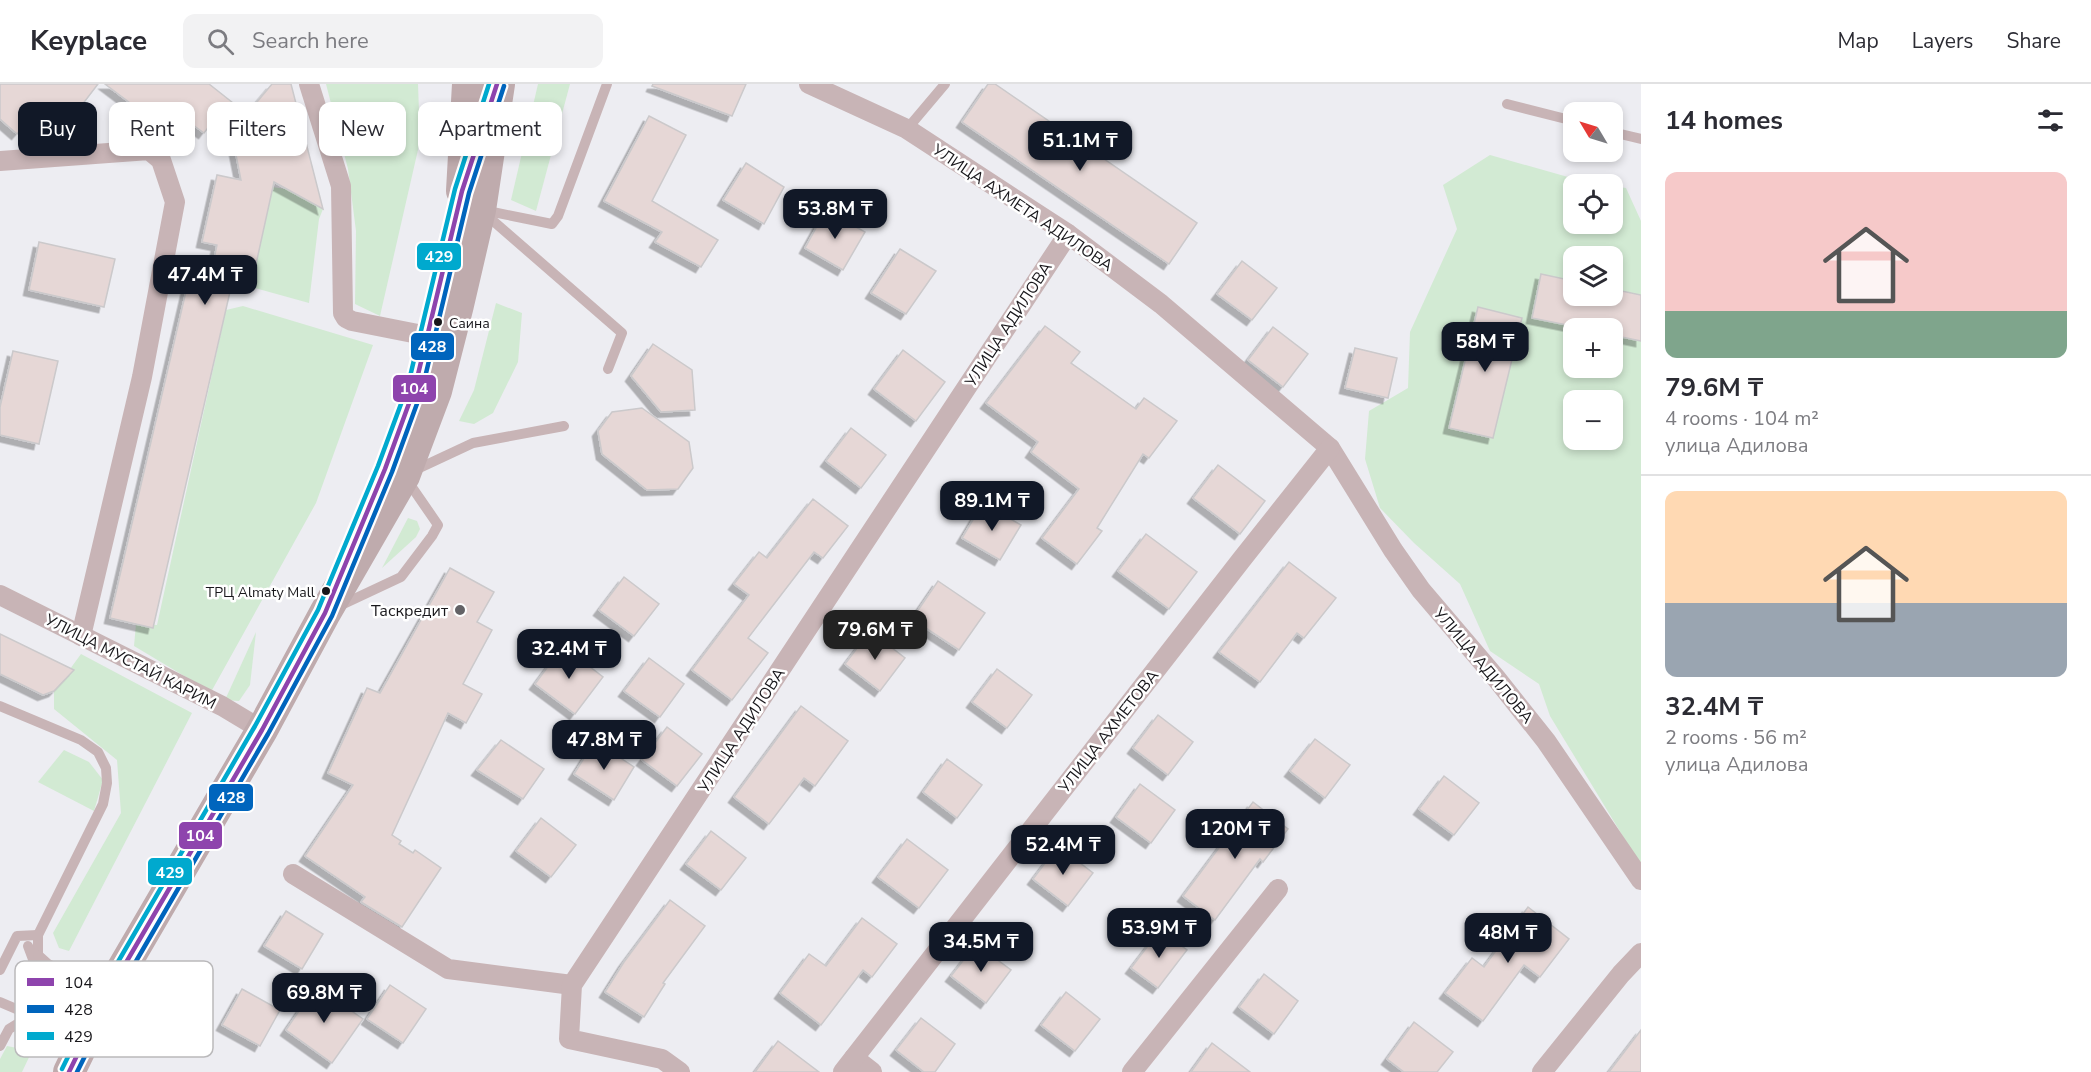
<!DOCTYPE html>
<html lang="en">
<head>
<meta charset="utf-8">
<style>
	body { margin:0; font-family:"Nunito Sans",sans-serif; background:#f2f2f3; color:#2b2b33; height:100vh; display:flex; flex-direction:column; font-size:22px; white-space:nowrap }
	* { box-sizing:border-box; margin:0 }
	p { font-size:20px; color:#7c7c81 }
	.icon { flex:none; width:33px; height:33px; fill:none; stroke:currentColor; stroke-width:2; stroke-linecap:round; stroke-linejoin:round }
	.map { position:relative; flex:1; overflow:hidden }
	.sheet { display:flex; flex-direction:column; background:#fff; width:450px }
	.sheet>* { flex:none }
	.hud { position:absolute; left:18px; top:18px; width:570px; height:54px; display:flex; gap:12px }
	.needle { width:39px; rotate:308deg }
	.fabs { position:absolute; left:1563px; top:18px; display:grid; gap:12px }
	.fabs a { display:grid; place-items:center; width:60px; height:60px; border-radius:12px; background:#fff; box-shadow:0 3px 9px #0003; font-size:30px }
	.price { position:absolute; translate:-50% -51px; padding:0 14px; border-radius:12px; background:#111827; color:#fff; font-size:20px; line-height:39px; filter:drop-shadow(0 2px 3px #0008) }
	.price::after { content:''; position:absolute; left:50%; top:36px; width:18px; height:14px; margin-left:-9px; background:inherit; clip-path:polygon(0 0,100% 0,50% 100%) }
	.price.selected { background:#222; color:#fff }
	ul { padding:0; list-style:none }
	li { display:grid; align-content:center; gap:12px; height:318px; padding:0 24px }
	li+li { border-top:2px solid #e1e1e2 }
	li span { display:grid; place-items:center; height:186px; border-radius:12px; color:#555 }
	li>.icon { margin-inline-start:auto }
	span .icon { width:108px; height:108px; fill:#fffc; stroke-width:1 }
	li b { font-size:26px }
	h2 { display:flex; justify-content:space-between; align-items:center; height:72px; padding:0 24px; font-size:26px }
	.chip { padding:0 21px; border-radius:12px; background:#fff; box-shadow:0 3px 9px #0003; font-size:21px; line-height:54px }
	.chip.selected { background:#111827; color:#fff }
	header { display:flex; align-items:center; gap:36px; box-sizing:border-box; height:84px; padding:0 30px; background:#fff; border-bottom:2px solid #e1e1e2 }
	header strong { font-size:28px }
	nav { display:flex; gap:33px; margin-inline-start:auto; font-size:21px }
	.search { width:420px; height:54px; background:#f2f2f3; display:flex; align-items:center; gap:15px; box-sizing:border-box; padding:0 21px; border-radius:12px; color:#7c7c81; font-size:22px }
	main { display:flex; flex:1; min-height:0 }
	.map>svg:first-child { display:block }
	.green { fill:#d2ead3; fill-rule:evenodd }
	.building { fill:#e6d7d6; stroke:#cbc9cb; stroke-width:1.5; filter:url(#shadow) }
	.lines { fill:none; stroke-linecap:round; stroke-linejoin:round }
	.service { stroke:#c8b4b6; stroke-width:10 }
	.minor { stroke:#c8b4b6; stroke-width:20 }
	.primary { stroke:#bfabad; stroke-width:32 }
	.bus-1-casing { stroke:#fff; stroke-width:9 }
	.bus-2-casing { stroke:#fff; stroke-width:9 }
	.bus-3-casing { stroke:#fff; stroke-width:9 }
	.bus-1 { stroke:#8e44ad; stroke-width:4.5 }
	.bus-2 { stroke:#0065bd; stroke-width:4.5 }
	.bus-3 { stroke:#00a9ce; stroke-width:4.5 }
	.bus-dot { fill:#18171b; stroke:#fff; stroke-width:2 }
	.poi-dot { fill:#636266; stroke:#fff; stroke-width:2 }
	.labels { text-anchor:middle; stroke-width:5; stroke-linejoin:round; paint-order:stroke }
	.bus-label { font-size:14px; fill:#18171b; stroke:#fff; text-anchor:start }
	.street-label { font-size:16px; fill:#18171b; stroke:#fff }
	.poi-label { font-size:16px; fill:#18171b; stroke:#fff; text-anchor:end }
	.key { fill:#fff; stroke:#bab9bb; stroke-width:1.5 }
	.key-label { font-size:16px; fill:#18171b }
	.line-badge { stroke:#fff; stroke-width:2 }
	.badge-label { font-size:16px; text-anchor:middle; font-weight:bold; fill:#fff }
</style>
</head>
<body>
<header>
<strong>Keyplace</strong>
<div class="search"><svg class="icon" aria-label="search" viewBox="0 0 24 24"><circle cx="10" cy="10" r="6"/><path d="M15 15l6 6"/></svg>Search here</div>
<nav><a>Map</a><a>Layers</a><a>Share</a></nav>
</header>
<main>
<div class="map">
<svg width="1641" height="988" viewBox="0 0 1641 988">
	<defs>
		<filter id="shadow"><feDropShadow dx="-5.5" dy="5.5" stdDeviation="0" flood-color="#0004"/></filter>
	</defs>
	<rect width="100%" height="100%" fill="#ededf2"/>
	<g class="green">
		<path d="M326,0H418L420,57L380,232L355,220L356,147L348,85Z"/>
		<path d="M538,0H570L536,127L511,116Z"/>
		<path d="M1490,71L1582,97L1603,100H1574V140H1612L1613,102L1626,104L1641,137V782L1550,632L1539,600L1490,567L1460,500L1414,459L1380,424L1365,375L1369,327L1408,304L1410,248L1457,145L1443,101ZM1574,172H1612V212H1574ZM1574,244H1612V284H1574ZM1574,316H1612V356H1574Z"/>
		<path d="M272,103L286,105L323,125L319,135L309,219L251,203Z"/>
		<path d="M496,219L522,229L518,278L493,329L474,340L459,337L474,306Z"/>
		<path d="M243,222L373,261L316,419L211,608L134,562L136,540L157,541L226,226Z"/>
		<path d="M408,434L417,437L420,445L416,453L382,484Z"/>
		<path d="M256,548L250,601L239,617L225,616Z"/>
		<path d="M81,570L192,629L69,867L59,864L53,849L121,729L117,676L54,625V607Z"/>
		<path d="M64,666L89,678L103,696L94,727L38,698Z"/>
		<path d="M7,962L32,967L22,988H0V975Z"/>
	</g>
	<g class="building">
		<path d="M0,0H98L59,51L33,31L17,50L0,35Z"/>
		<path d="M105,0H209L247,30L272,0H291L323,125L274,98L251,203L232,199L153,544L110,534L187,203L207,208L217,161L202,158L217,91L241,96L226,20L204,49L178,30L166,46Z"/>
		<path d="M653,0H746L732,32L652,2Z"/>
		<path d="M988,0H995L1197,139L1169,180L962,38Z"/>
		<path d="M649,32L686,51L652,117L718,156L701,183L655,158L662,148L604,117Z"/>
		<path d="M746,79L784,103L764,140L723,116Z"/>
		<path d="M826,126L865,148L843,186L805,164Z"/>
		<path d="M39,158L115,175L104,223L29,206Z"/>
		<path d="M900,165L936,187L906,230L871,209Z"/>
		<path d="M1242,177L1277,204L1252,236L1217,210Z"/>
		<path d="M1541,190L1574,197V212H1612V205L1641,211V257L1612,251V244H1582L1532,234Z"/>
		<path d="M1478,223L1522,234L1493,354L1449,344Z"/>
		<path d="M1045,242L1080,268L1071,279L1136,325L1144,314L1177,337L1149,374L1143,370L1097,444L1102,447L1077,480L1042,454L1079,405L1031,368L1038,358L986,319Z"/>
		<path d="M1273,243L1308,270L1283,303L1248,276Z"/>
		<path d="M653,260L692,286L695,326L661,328L631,292Z"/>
		<path d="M1355,264L1397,274L1388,314L1345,304Z"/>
		<path d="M903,266L945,298L916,337L874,305Z"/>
		<path d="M13,267L58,277L39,360L0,351V323Z"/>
		<path d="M642,324L689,358L693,384L678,405L647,406L602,370L598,347L612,328Z"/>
		<path d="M851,344L886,371L861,404L826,377Z"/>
		<path d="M1218,381L1265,417L1240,450L1193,414Z"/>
		<path d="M813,415L848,442L823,474L814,468L748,554L768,569L732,616L692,586L749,511L734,500L759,468L767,474Z"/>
		<path d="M983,419L1021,441L1000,476L962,454Z"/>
		<path d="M1146,450L1197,488L1169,525L1118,487Z"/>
		<path d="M1289,478L1336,514L1304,554L1297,549L1260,598L1219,568Z"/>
		<path d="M450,484L494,508L477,538L492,546L463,600L482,610L466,639L448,629L392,751L401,757L399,760L413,769L415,766L441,784L402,843L361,818L365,813L305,772L353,701L328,689L367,604L380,609Z"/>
		<path d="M624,493L659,520L634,552L599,526Z"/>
		<path d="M938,497L985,529L959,566L912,535Z"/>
		<path d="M870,547L905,574L880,607L845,580Z"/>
		<path d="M0,550L74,586L54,607L43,611L0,590Z"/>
		<path d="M563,562L603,593L575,630L535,600Z"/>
		<path d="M649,574L684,600L660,633L624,607Z"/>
		<path d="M997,585L1032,611L1007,644L972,618Z"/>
		<path d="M801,622L848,657L815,702L804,694L769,740L734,713Z"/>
		<path d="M1158,631L1193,658L1168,691L1133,664Z"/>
		<path d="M667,643L702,670L677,702L642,676Z"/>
		<path d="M1315,655L1350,681L1325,714L1290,687Z"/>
		<path d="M501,656L544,685L523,715L477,686Z"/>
		<path d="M595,657L634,683L614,716L574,690Z"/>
		<path d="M947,675L982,701L957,734L923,708Z"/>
		<path d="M1444,692L1479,719L1454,751L1419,725Z"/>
		<path d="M1140,700L1175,726L1151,759L1116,733Z"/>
		<path d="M1253,718L1288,745L1263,778L1260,775L1215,836L1183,812Z"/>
		<path d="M541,734L576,761L551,793L516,767Z"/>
		<path d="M711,747L746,774L721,806L686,780Z"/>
		<path d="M907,755L948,786L919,824L878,793Z"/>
		<path d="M1058,762L1093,789L1068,822L1033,795Z"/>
		<path d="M670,816L705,842L663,899L665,900L644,933L605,908L624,878Z"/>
		<path d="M1528,823L1569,855L1540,893L1524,881L1483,937L1445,909L1472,874L1484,883Z"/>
		<path d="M286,827L323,850L302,885L264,862Z"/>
		<path d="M862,834L897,860L872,893L863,886L821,941L780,909L809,870L826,882Z"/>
		<path d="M1160,846L1187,866L1158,904L1131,884Z"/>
		<path d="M976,860L1011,886L986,919L951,892Z"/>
		<path d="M1264,890L1298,917L1274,950L1239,923Z"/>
		<path d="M390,901L426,925L403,959L367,935Z"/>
		<path d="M316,902L363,935L332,979L286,946Z"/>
		<path d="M242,905L280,926L260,962L222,941Z"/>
		<path d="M1066,908L1100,935L1075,967L1041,941Z"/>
		<path d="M921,934L955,960L935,988H924L896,966Z"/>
		<path d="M1414,938L1453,968L1437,988H1404L1387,975Z"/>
		<path d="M1641,946V988H1609Z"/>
		<path d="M778,957L819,988H755Z"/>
		<path d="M1212,959L1250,988H1191Z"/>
	</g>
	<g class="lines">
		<g class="service">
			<path d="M1507,20L1574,37"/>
			<path d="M907,45L945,0"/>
			<path d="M1612,48L1641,55"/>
			<path d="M483,126L552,140L558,132L607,0"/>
			<path d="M484,129L622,249L608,285"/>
			<path d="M413,387L473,359L564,342"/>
			<path d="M337,523L401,493L432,452L438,441L407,396"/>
			<path d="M0,622L81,656L98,668L106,684L107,699L103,720L38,851V871L43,887L101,916"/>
			<path d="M28,862L40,894L95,921"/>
			<path d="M38,871L48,880L106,909"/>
			<path d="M0,886L17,852L38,851"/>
			<path d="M0,918L82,953"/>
			<path d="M0,962L9,945L22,937L50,948L76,964"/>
		</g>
		<g class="minor">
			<path d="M309,0L341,102L343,229L346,234L352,237L428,252"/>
			<path d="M809,0L907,45L1068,150L1161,220L1330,364L1393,466L1421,506L1496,594L1546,657L1641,796"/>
			<path d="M0,77L149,66L161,76L175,118L142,293L81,552"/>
			<path d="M0,511L222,622L262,646"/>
			<path d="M293,790L448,885L572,901"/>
			<path d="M854,974L872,988"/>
			<path d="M680,988L662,975L569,955L572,901L1068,150"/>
			<path d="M843,988L1242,475L1330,364"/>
			<path d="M1132,988L1278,805"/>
			<path d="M1542,988L1621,890L1641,869"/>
		</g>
		<g class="primary">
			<path d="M462,107L468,0"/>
			<path d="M69,988L103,918L262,646L325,529L404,392L436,307L458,221L480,126L499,0"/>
		</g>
		<g class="bus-1-casing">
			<path id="bus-1" d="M69,988L103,918L262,646L325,529L385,385L415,303L462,107L497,0"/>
		</g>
		<g class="bus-2-casing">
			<path id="bus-2" d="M77,988L110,922L268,650L332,532L392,388L422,306L469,109L504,2"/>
		</g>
		<g class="bus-3-casing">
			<path id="bus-3" d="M62,985L97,914L255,642L318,526L378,382L408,301L455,105L489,0"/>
		</g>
		<use href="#bus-1" class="bus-1"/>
		<use href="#bus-2" class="bus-2"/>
		<use href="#bus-3" class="bus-3"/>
	</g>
	<g class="bus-dot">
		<circle cx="438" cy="238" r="5"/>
		<circle cx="326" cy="507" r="5"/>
	</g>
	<circle class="poi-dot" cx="460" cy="526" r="6"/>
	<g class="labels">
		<g class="bus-label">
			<text x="449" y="244">Саина</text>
			<text x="315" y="513" text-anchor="end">ТРЦ Almaty Mall</text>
		</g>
		<g class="street-label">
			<text transform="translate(1023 123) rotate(34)" y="6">УЛИЦА АХМЕТА АДИЛОВА</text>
			<text transform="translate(1008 240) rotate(-57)" y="6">УЛИЦА АДИЛОВА</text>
			<text transform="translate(131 577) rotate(27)" y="6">УЛИЦА МУСТАЙ КАРИМ</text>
			<text transform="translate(1484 581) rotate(50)" y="6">УЛИЦА АДИЛОВА</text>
			<text transform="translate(741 646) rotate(-57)" y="6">УЛИЦА АДИЛОВА</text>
			<text transform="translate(1108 647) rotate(-52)" y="6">УЛИЦА АХМЕТОВА</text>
		</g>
		<g class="poi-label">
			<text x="448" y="532">Таскредит</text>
		</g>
	</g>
	<rect x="15" y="877" width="198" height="96" rx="9" class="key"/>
	<rect x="27" y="894" width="27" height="8" fill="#8e44ad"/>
	<rect x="27" y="921" width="27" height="8" fill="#0065bd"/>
	<rect x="27" y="948" width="27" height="8" fill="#00a9ce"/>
	<g class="key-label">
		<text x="64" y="904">104</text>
		<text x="64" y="931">428</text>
		<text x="64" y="958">429</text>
	</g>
	<g class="line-badge">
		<rect x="416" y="158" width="46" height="29" rx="6" fill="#00a9ce"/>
		<rect x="410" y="248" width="45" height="29" rx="6" fill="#0065bd"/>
		<rect x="392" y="290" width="45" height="29" rx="6" fill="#8e44ad"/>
		<rect x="208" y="699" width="46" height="29" rx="6" fill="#0065bd"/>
		<rect x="178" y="737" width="45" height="29" rx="6" fill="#8e44ad"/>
		<rect x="147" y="773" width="46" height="29" rx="6" fill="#00a9ce"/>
	</g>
	<g class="badge-label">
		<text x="439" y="178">429</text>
		<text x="432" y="268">428</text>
		<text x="414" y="310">104</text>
		<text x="231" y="719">428</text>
		<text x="200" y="757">104</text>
		<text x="170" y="794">429</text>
	</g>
</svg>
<div class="fabs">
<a><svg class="needle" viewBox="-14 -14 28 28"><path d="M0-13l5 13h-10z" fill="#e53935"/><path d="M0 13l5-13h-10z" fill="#7c7c81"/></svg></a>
<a><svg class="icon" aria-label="locate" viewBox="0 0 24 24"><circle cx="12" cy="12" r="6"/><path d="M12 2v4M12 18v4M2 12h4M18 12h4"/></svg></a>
<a><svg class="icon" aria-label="layers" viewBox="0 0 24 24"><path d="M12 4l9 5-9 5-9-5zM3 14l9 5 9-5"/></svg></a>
<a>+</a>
<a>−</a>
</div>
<b class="price" style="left:1080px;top:88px">51.1M ₸</b>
<b class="price" style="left:835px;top:156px">53.8M ₸</b>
<b class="price" style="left:205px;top:222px">47.4M ₸</b>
<b class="price" style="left:1485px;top:289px">58M ₸</b>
<b class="price" style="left:992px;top:448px">89.1M ₸</b>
<b class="price selected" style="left:875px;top:577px">79.6M ₸</b>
<b class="price" style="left:569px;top:596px">32.4M ₸</b>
<b class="price" style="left:604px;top:687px">47.8M ₸</b>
<b class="price" style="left:1235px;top:776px">120M ₸</b>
<b class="price" style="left:1063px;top:792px">52.4M ₸</b>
<b class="price" style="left:1159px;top:875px">53.9M ₸</b>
<b class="price" style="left:1508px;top:880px">48M ₸</b>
<b class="price" style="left:981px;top:889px">34.5M ₸</b>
<b class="price" style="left:324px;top:940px">69.8M ₸</b>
<div class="hud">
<a class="chip selected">Buy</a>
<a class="chip">Rent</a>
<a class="chip">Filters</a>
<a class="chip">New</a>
<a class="chip">Apartment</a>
</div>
</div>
<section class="sheet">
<h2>14 homes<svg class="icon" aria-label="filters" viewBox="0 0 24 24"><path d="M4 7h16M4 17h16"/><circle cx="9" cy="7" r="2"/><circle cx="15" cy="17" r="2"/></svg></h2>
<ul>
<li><span style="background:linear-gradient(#f6c9c9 75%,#7fa58c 0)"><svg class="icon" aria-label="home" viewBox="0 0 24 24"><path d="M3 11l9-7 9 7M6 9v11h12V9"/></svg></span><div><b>79.6M ₸</b><p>4 rooms · 104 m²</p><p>улица Адилова</p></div></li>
<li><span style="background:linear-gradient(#ffd9b3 60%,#9aa5b1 0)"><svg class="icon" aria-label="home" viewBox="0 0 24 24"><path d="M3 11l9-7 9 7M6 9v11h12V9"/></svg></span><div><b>32.4M ₸</b><p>2 rooms · 56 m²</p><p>улица Адилова</p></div></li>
</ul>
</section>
</main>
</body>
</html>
